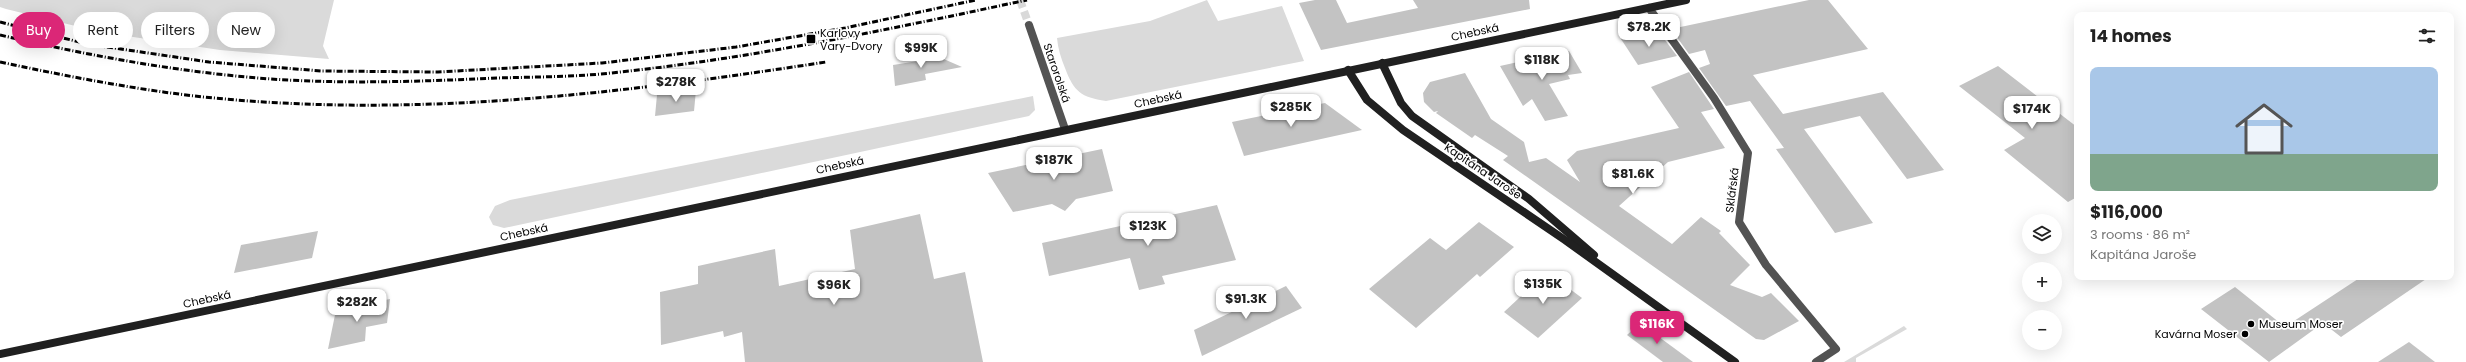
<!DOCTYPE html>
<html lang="en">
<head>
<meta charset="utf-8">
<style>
	body { margin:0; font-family:Poppins,sans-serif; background:#f2f2f2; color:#222; height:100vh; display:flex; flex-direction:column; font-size:15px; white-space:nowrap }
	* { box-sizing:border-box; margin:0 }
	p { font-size:13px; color:#767676 }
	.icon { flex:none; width:22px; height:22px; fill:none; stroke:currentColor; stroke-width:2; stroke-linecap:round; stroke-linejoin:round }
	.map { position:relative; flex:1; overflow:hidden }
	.details { position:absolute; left:2074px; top:12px; width:380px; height:268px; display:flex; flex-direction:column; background:#fff; border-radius:8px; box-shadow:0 4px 16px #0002 }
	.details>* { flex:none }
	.banner { position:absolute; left:12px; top:12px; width:380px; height:36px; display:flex; gap:8px }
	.fabs { position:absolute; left:2022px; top:214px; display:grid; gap:8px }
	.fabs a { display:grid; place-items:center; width:40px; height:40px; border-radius:50%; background:#fff; box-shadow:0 4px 16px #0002; font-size:20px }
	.price { position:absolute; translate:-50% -34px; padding:0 9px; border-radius:8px; background:#fff; color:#222; font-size:13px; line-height:26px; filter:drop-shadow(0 1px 2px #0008) }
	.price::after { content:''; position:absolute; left:50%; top:24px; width:12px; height:9px; margin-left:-6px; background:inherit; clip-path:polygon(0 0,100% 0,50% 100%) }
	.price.current { background:#db2777; color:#fff }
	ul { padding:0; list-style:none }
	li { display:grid; align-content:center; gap:8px; height:212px; padding:0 16px }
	li span { display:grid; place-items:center; height:124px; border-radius:8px; color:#555 }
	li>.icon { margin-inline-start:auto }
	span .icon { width:72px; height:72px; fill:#fffc; stroke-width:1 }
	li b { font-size:17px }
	h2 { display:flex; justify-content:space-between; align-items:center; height:48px; padding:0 16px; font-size:17px }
	.tag { padding:0 14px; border-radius:18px; background:#fff; box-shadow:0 4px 16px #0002; font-size:14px; line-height:36px }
	.tag.current { background:#db2777; color:#fff }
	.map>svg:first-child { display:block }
	.green { fill:#dadada }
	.building { fill:#c3c3c3 }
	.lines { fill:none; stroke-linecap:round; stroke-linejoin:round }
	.street-tunnel { stroke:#d9d9d9; stroke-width:8; stroke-dasharray:8 4; stroke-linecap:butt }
	.street { stroke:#535353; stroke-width:8 }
	.secondary { stroke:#202020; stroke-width:8 }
	.rail { stroke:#000; stroke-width:3; stroke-dasharray:6 2 1 2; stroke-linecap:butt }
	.poi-dot { fill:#000; stroke:#fff; stroke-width:1.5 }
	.labels { text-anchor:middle; stroke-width:3.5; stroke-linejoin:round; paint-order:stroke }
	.street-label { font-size:11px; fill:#000; stroke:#fff }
	.poi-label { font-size:11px; fill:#000; stroke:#fff; text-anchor:start }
</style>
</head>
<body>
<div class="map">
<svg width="2466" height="362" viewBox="0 0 2466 362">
	<rect width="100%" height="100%" fill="#fff"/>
	<g class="green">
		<path d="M0,0H334L323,46L329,59L220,50L100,32L6,9L0,7Z"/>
		<path d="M1207,0L1218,21L1282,6L1304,61L1106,101C1081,97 1074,92 1065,68C1061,58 1058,49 1057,38L1150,21Z"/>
		<path d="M1033,96L1035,110L1029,116L504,228L493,225L489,217L495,206L510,200Z"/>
		<path d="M1904,326L1907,329L1856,358V362H1844Z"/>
	</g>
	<g class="building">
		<path d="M1315,0H1336L1347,23L1418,8L1413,0H1529L1530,9L1321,50L1299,3Z"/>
		<path d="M1809,0H1828L1868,49L1753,75L1783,114L1883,92L1944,170L1907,179L1860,116L1804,129L1873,223L1835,233L1776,149L1784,148L1750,101L1726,106L1699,68L1710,64L1705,50L1689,54L1671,29Z"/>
		<path d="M1659,32L1677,56L1638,65L1621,39Z"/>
		<path d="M1569,51L1582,73L1568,75L1570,79L1549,84L1568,116L1545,121L1532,99L1523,106L1500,66Z"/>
		<path d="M930,53L962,67L925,74L926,80L895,86L893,65L918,61L924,54Z"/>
		<path d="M1998,66L2077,127V197L2068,202L2004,150L2025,138L1959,86Z"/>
		<path d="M1689,72L1714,109L1701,112L1725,148L1668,162L1619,206L1672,244L1701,217L1721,231L1719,233L1750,265L1730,285L1762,297L1771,293L1799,321L1764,340L1756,339L1503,160L1508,156L1475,135L1472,138L1436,113L1438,111L1434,112L1424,102L1423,93L1430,82L1465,73L1491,119L1524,142L1529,162L1546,158L1580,182L1567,160L1577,151L1679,128L1651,87Z"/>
		<path d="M696,90L694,111L655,116L657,95Z"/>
		<path d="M1325,103L1362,130L1244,156L1232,122Z"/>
		<path d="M1102,149L1113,191L1076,199L1065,211L1052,204L1013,212L988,173Z"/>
		<path d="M1217,205L1236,260L1162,276L1165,284L1139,290L1130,258L1049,276L1042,243Z"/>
		<path d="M920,214L934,279L965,272L983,362H745L742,332L724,337L723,331L661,345L660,292L698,284V266L775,249L779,286L855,269L850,230Z"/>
		<path d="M1479,222L1514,247L1480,277L1477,274L1416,328L1369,289L1430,238L1446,250Z"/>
		<path d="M318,231L312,258L234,273L241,245Z"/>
		<path d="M1547,272L1582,298L1538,338L1504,312Z"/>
		<path d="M2361,277H2429L2341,337L2323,323L2269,362L2201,309L2235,287L2285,327Z"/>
		<path d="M1286,286L1302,308L1202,356L1194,330Z"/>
		<path d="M390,299L387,323L366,327L365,341L328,349L336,310Z"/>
		<path d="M1640,323L1693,362H1663L1627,335Z"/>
		<path d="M2409,342L2435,362H2378Z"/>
	</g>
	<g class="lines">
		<path class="street-tunnel" d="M1020,0L1029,25"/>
		<g class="street">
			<path d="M1649,8L1714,98L1748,153L1739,222L1766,265L1836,349L1816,362"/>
			<path d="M1029,25L1065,129"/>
		</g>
		<g class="secondary">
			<path d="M1382,63L1401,103L1412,116L1529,199L1594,255"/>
			<path d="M1348,70L1367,100L1403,130L1565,240L1735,362"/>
			<path d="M0,354L1686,0"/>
		</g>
		<g class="rail">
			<path d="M0,22L87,44L209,62L321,71L438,72L602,63L736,47L845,28L976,0"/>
			<path d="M0,35C78,53 156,68 236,76C323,85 410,82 497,78C531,77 566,77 601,74C744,60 886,30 1027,0"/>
			<path d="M0,62C71,77 142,91 214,98C420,118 623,93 826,62"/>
		</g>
	</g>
	<g class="poi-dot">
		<rect x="806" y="34" width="10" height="10" rx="2"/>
		<circle cx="2251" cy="324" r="4"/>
		<circle cx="2245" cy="334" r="4"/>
	</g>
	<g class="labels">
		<g class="street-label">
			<text transform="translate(1475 32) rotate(-12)" y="4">Chebská</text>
			<text transform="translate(1057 73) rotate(71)" y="4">Starorolská</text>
			<text transform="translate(1158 99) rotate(-12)" y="4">Chebská</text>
			<text transform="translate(840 165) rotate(-12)" y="4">Chebská</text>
			<text transform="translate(1483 171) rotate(34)" y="4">Kapitána Jaroše</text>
			<text transform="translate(1732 190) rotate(-83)" y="4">Sklářská</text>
			<text transform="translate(524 232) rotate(-12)" y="4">Chebská</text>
			<text transform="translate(207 299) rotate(-12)" y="4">Chebská</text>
		</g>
		<g class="poi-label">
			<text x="820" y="37">Karlovy<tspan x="820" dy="13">Vary-Dvory</tspan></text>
			<text x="2259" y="328">Museum Moser</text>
			<text x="2237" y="338" text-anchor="end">Kavárna Moser</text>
		</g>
	</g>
</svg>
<div class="fabs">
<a><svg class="icon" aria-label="layers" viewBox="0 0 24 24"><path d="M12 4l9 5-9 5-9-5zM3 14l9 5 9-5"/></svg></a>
<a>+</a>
<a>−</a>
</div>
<b class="price" style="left:1649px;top:48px">$78.2K</b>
<b class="price" style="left:921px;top:69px">$99K</b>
<b class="price" style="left:1542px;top:81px">$118K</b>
<b class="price" style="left:676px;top:103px">$278K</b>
<b class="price" style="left:1291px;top:128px">$285K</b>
<b class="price" style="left:2032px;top:130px">$174K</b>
<b class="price" style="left:1054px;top:181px">$187K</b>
<b class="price" style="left:1633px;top:195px">$81.6K</b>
<b class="price" style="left:1148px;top:247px">$123K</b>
<b class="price" style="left:1543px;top:305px">$135K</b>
<b class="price" style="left:834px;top:306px">$96K</b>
<b class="price" style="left:1246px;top:320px">$91.3K</b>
<b class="price" style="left:357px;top:323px">$282K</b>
<b class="price current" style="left:1657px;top:345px">$116K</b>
<div class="banner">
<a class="tag current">Buy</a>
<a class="tag">Rent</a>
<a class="tag">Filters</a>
<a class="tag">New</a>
</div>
<section class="details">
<h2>14 homes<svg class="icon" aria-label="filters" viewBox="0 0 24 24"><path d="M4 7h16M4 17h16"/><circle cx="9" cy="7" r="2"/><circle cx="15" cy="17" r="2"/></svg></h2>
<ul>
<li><span style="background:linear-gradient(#a9c7e8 70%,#7fa58c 0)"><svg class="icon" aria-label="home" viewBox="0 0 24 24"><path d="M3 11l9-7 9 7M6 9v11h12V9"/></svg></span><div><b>$116,000</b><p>3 rooms · 86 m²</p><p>Kapitána Jaroše</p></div></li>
</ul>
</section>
</div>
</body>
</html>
